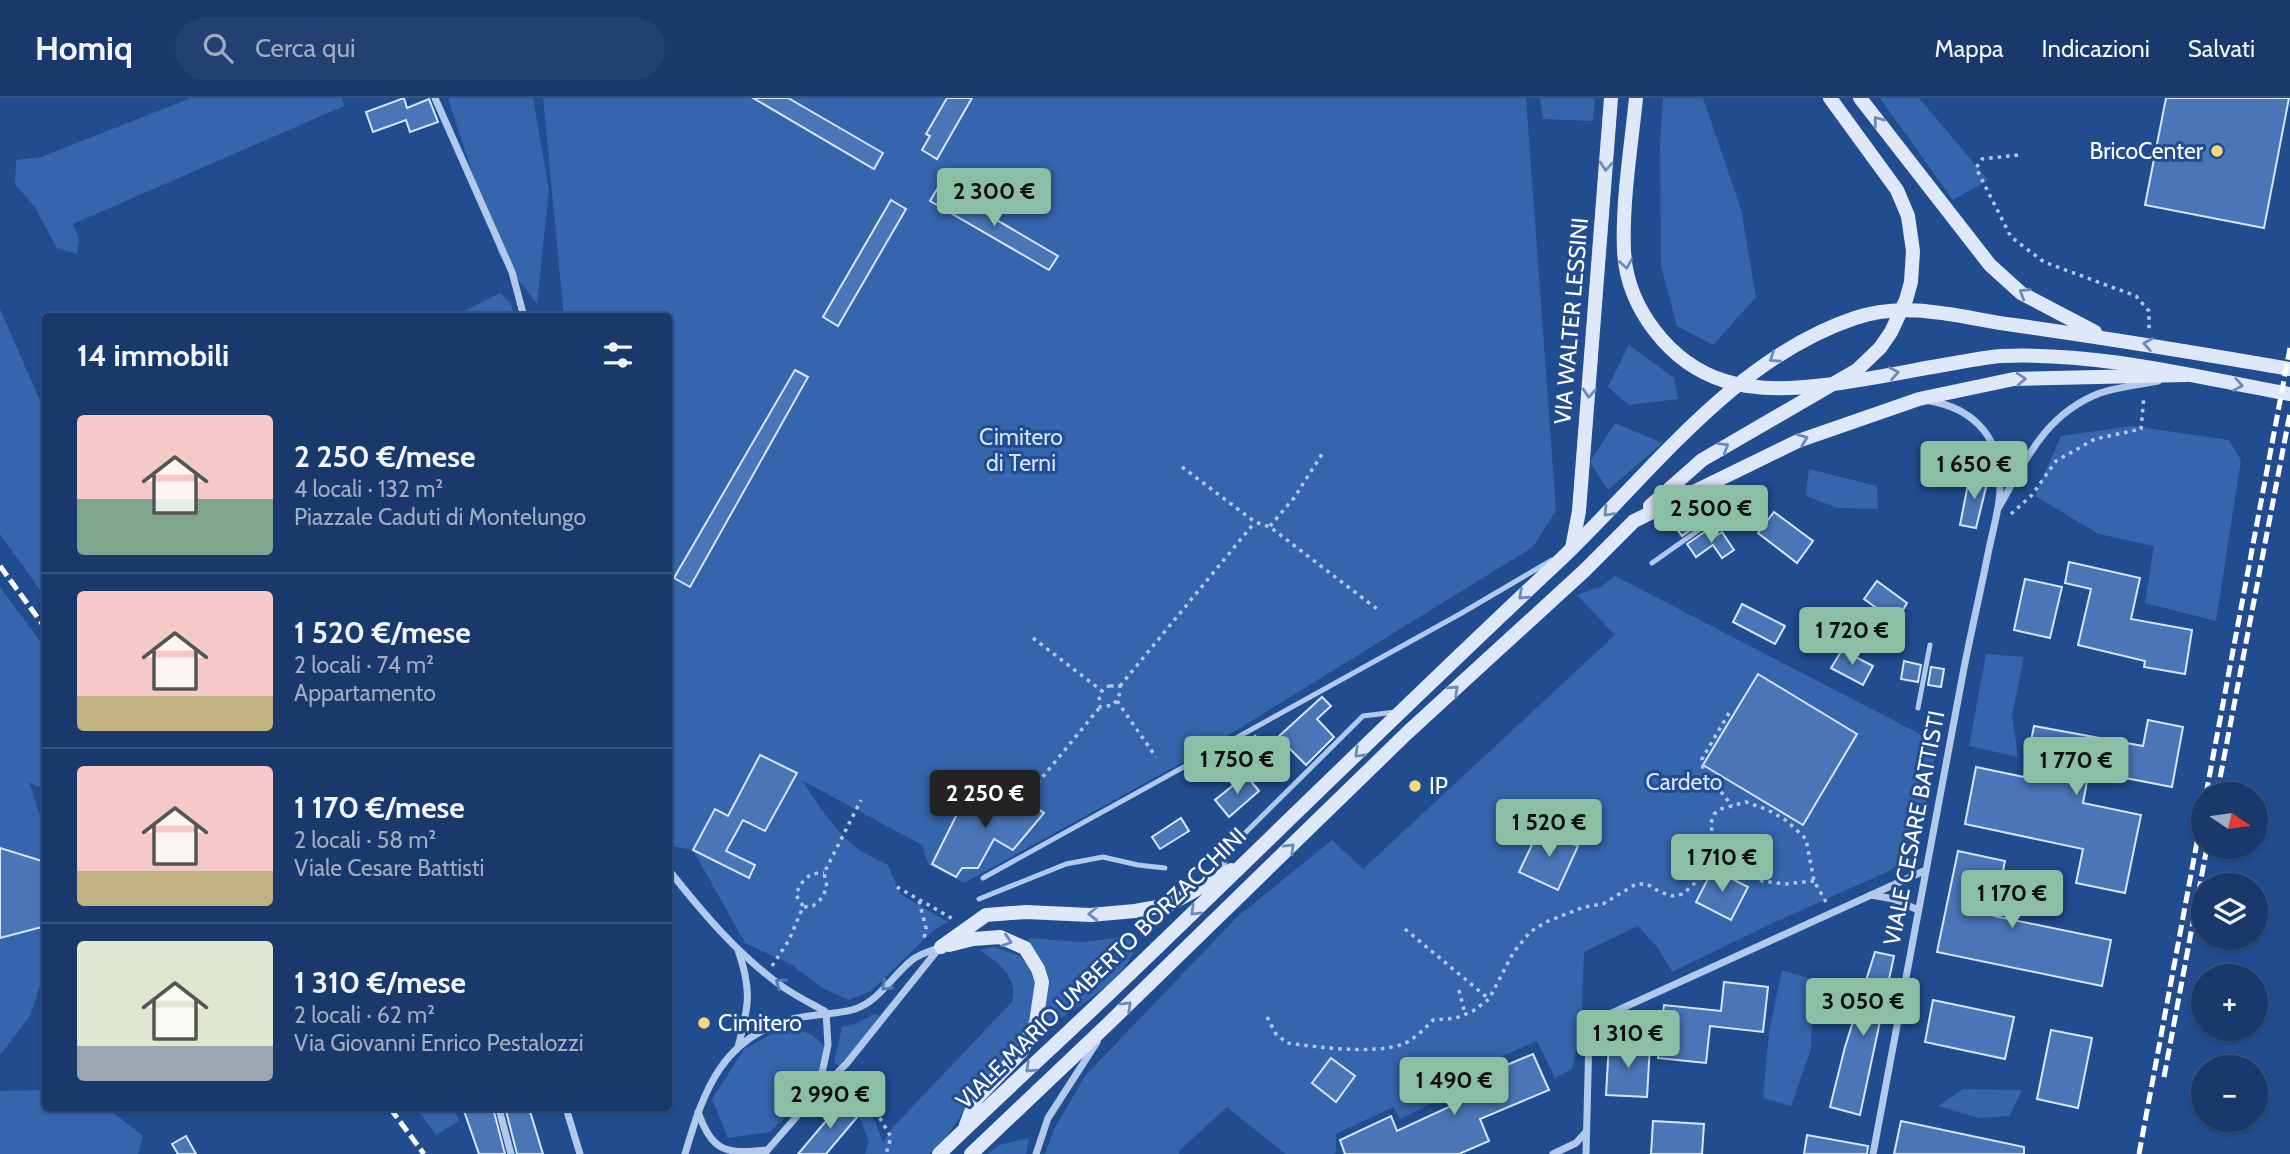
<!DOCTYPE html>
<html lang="it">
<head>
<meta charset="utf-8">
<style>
	body { margin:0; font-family:Cabin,sans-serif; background:#224072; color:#f1f3f6; height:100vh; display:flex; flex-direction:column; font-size:26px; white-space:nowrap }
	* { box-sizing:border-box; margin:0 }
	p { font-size:23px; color:#9facc2 }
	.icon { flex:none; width:38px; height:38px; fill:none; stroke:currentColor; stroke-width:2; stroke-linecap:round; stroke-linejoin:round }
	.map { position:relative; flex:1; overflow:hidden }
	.details { position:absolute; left:42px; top:215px; width:630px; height:798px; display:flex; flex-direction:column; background:#19396c; border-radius:7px; box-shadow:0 2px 5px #0004,0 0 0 2px #37537f }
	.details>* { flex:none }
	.needle { width:46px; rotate:103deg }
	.buttons { position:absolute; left:2191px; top:684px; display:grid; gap:14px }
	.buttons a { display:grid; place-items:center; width:77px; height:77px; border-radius:50%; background:#19396c; box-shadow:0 2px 5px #0004,0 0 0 2px #37537f; font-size:35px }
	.price { position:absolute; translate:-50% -60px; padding:0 16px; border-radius:7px; background:#8abfa5; color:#111; font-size:23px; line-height:46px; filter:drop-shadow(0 2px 4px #0008) }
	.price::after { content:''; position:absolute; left:50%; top:42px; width:21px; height:16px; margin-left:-10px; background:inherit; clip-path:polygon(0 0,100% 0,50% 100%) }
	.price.selected { background:#222; color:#fff }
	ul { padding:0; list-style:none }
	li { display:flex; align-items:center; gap:21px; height:175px; padding:0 35px }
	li+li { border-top:2px solid #37537f }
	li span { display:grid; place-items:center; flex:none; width:196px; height:140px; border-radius:7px; color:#555 }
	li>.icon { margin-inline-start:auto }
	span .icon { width:84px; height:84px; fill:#fffc; stroke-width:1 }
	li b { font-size:30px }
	h2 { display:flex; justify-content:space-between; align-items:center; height:84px; padding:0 35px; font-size:30px }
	header { display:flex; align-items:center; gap:42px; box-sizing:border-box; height:98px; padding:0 35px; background:#19396c; border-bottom:2px solid #37537f }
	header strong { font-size:33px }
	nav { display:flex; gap:38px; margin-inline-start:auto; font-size:24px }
	.search { width:490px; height:63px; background:#224072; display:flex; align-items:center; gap:18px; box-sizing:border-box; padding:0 24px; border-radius:38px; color:#9facc2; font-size:26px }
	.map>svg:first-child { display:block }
	.green { fill:#3565ad }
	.building { fill:#4a75b7; stroke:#d7e5f9; stroke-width:2 }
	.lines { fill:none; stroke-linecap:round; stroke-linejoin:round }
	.path { stroke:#b2c9ec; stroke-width:3.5; stroke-dasharray:3.5 5; stroke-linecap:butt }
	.lane { stroke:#b2c9ec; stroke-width:5 }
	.street { stroke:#b2c9ec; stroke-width:7 }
	.secondary { stroke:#dee8f9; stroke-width:14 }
	.rail { stroke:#fff; stroke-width:5; stroke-dasharray:12 5; stroke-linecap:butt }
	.oneway { stroke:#6d8aba }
	.oneway2 { stroke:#5478b0 }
	.poi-dot { fill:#f9d973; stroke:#214c90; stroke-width:2.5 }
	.labels { text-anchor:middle; stroke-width:6; stroke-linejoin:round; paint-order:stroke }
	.poi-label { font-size:23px; fill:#fff; stroke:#214c90; text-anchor:start }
	.street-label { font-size:23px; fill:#fff; stroke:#214c90 }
	.park-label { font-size:23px; fill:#d7e5f9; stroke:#214c90 }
</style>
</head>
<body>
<header>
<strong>Homiq</strong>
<div class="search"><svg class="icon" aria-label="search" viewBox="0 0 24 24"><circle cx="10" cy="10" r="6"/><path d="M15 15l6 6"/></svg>Cerca qui</div>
<nav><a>Mappa</a><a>Indicazioni</a><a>Salvati</a></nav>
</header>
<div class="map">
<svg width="2290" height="1056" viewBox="0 0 2290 1056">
	<rect width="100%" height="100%" fill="#214c90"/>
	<g class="green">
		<path d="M191,0H342L344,8L73,126L79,141L77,156L57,150L34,108L15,86L16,62L41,59Z"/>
		<path d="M448,0H533L549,92L537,206L499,157Z"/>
		<path d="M543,0H1526L1556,412L1533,449L1203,653L964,785L929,767L922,747L803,683C816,705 841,741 863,754C871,759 880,763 888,767L900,796L948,824L934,832L871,893L849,902L824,891L792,867L745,845L693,752L671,748L669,744L668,219H564Z"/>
		<path d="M1540,0H1595L1593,23L1543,21Z"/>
		<path d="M1663,0H1703L1741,111L1756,199L1713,247L1677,228L1661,168L1660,47Z"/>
		<path d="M1880,0H1919L1988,82L1953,102Z"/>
		<path d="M500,195L511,206L515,219H452Z"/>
		<path d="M0,211L45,314V499L0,436Z"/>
		<path d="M1629,247L1674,280L1678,301L1629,307L1608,289Z"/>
		<path d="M1615,325L1662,345L1608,392L1590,364Z"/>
		<path d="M2132,328L2229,342L2241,362L2216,523L2145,505L2154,448L2099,436L2035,398L2061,338Z"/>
		<path d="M1809,371L1877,388L1878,411L1838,410L1806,398Z"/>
		<path d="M1615,478L1937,645L1917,752L1889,773L1775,824L1672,874L1658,850L1638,828L1584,854L1581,930L1572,971L1555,980L1537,943L1464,975L1469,987L1400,1021L1393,1009L1336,1036V1055L1334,1056H1285L1227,1009L1179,1053V1056H1045L1054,1031L1085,978L1237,819L1332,742L1363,771L1615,537L1577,497L1600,489Z"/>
		<path d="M0,489L46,551L45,684L38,689L29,684L45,732V872L30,918L0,957Z"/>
		<path d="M1986,556L2024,559L2012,617L2018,659L1969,648Z"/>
		<path d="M1136,838C1138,877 1075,910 1046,930L1043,888L1028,840L1082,844Z"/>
		<path d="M994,849L1020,858L1033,873L1036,895L1028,929L1014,953L983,984L947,1038L929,1056H865L869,1044L861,1023L846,1001L849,994L856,991L874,1021L883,1044L894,1028L1011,905C1021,883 997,862 979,852Z"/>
		<path d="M1782,872L1813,882L1811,951L1791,1008L1763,1000L1769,934Z"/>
		<path d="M875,916L879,918V922L840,968L834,965L842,929L852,927Z"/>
		<path d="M789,927L812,937L823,947L824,982L770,1034L728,1040L712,1001L744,951Z"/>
		<path d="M1963,991L2022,992L2009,1018L1979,1020L1938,1008Z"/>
		<path d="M45,992L46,1010H107L143,1038L138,1056H0V993Z"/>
		<path d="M416,1010H453L459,1023L436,1037Z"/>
		<path d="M1029,1040L1026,1056H988L999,1047Z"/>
	</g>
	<g class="building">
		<path d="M404,0L407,10L429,1L438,24L410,34L406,22L373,34L366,14Z"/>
		<path d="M753,0H788L883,55L874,71Z"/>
		<path d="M947,0H972L937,61L922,52L930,38L926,36Z"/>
		<path d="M2166,0H2289L2264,130L2145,107Z"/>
		<path d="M939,88L1058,158L1049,172L930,103Z"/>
		<path d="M891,102L906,111L838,228L823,219Z"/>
		<path d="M795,272L808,279L690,489L674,480Z"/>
		<path d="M1970,376L1988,381L1976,430L1960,427Z"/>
		<path d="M1691,411L1700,425L1682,438L1672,424Z"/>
		<path d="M1774,414L1813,443L1797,465L1758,435Z"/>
		<path d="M1706,433L1711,441L1722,434L1734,452L1722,460L1713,447L1696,459L1687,446Z"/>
		<path d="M2069,464L2140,480L2131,521L2192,532L2185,576L2144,569L2145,563L2078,547L2091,491L2065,485Z"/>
		<path d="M2025,481L2062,489L2050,540L2014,532Z"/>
		<path d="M1877,483L1907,505L1896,524L1864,501Z"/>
		<path d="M1742,506L1785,528L1775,546L1733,524Z"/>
		<path d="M1842,552L1873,568L1863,587L1831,570Z"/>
		<path d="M1904,563L1921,567L1918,584L1901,581Z"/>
		<path d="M1931,569L1944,571L1941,589L1928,587Z"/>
		<path d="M1758,576L1857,636L1803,727L1703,667Z"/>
		<path d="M1322,599L1331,608L1317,621L1334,639L1306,667L1288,649L1265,670H1255L1239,653L1255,638L1266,650Z"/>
		<path d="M2148,622L2183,629L2172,689L2089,673L2083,705L2141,717L2125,795L2076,785L2083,751L1965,726L1976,669L2024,679L2034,628L2143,648Z"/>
		<path d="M760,657L797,675L765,733L743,722L726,753L755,767L749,780L693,752L715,711L728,718Z"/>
		<path d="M1246,677L1259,693L1229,719L1215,702Z"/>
		<path d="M1001,687L1044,715L1013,752L994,741L978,770H962L956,779L932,766L966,698L987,708Z"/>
		<path d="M1181,720L1189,733L1160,751L1152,739Z"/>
		<path d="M1548,729L1561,736L1559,740L1578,748L1558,792L1519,774L1539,732L1545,735Z"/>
		<path d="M0,750L42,763V829L0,840Z"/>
		<path d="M1958,753L2005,763L1994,818L2111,842L2102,888L1937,854Z"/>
		<path d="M1713,771L1748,789L1731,822L1696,804Z"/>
		<path d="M1875,854L1894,858L1860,1017L1830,1009L1845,949Z"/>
		<path d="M1724,884L1768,889L1763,934L1710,928L1706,965L1658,960L1664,907L1721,913Z"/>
		<path d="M1933,902L2014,919L2005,961L1925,944Z"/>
		<path d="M2051,932L2092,940L2078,1010L2037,1001Z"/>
		<path d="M1609,945L1650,947L1647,999L1606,997Z"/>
		<path d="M1533,956L1549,992L1480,1021L1489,1043L1459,1056H1345L1340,1042L1391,1018L1397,1033L1477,996L1471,982Z"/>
		<path d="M1331,960L1355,978L1336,1004L1312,985Z"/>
		<path d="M842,1004L858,1018L826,1056H798Z"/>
		<path d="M463,1010H477L480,1013L493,1010L505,1056H479Z"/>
		<path d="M517,1010H529L543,1056H517L506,1013Z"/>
		<path d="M1653,1023L1704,1026L1702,1056H1651Z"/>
		<path d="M1901,1023L2024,1049V1056H1894Z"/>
		<path d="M1807,1037L1868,1048L1867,1056H1804Z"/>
		<path d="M186,1038L196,1056H178L172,1046Z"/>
	</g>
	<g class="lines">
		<g class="path">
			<path d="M2018,57L1982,61L1976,70L2011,139L2044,164L2136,198L2149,213V231"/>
			<path d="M1182,369L1255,424L1270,429L1377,511"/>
			<path d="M2011,416L2032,397L2056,363L2095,341L2141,331L2144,298"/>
			<path d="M1270,428L1294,400L1324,353"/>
			<path d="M1033,540L1102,593"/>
			<path d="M1110,588H1120L1119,599L1113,607L1100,609L1099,597L1105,589Z"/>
			<path d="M1120,588L1255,424"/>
			<path d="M1117,603L1156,659"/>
			<path d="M1729,615L1702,661L1703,675L1712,682L1732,708"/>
			<path d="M1032,692L1100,609"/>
			<path d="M1814,783L1785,786L1762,783L1736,770L1723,759L1713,743L1711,725L1714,716L1721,711L1746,704L1768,712L1787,723L1806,741L1814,783L1826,804"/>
			<path d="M897,789L953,821"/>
			<path d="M919,803L926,830L924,841"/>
			<path d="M803,808L796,797C801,783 808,774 824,775"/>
			<path d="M1405,831L1489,901"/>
			<path d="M772,868L789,842L803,809L813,808L822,800L827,789L824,775L861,702"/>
			<path d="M1459,892L1465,916"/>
			<path d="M1267,919L1276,936L1287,945C1319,949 1372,957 1403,946C1415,941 1424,931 1433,922L1456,920L1473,913L1489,901L1513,855L1530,834L1546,824L1584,809L1603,806L1636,786H1647L1660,794L1673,798L1683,796L1723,759"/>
			<path d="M854,976L891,1039L886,1056"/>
		</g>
		<g class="lane">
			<path d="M1652,465L1720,417"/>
			<path d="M1918,610L1930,547"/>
			<path d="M1221,774L1229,751L1363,618L1395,614"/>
			<path d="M983,780L1460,516L1552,462"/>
			<path d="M979,801L1066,766L1103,759L1138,767L1165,770"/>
		</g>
		<g class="street">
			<path d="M435,0L512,174L524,219"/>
			<path d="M1999,409C2026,362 2045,316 2100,295C2118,289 2139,287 2158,283"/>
			<path d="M668,771C702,814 738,857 783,889C796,898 812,906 826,914L828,947L818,994"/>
			<path d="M1871,797L1894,801L1918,812"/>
			<path d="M738,852C752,892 749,908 738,949"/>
			<path d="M566,1010L580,1056"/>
			<path d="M499,1011L511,1056"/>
			<path d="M698,1014C713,1055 726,1056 767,1052"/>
			<path d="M685,1056C704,991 723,937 797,920C814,916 841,916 855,911C879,903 893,877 912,862C919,856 931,853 941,849"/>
			<path d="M764,1056L818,994L847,965L940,849"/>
			<path d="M1036,1056L1048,1020L1097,944"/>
			<path d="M1553,1056L1576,1045L1585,1035"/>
			<path d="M1586,1056L1589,938L1592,928L1603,919L1926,772"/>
			<path d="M1873,1056C1904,894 1933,732 1964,570C1972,530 1981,491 1989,451C1994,427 2002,401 2000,377C1997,335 1970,310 1930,303"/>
		</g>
		<g class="secondary">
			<path d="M1636,0C1631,50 1622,103 1624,153C1627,210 1670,266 1725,283C1756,293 1793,291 1825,287C1868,282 1912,272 1955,265C1971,262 1987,259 2002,258C2100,254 2195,279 2290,296"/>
			<path d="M1860,0L1990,167L2021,195L2095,234"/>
			<path d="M1650,408L1702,362L1857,272L1880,250L1891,234L1906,202L1911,184L1913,153L1908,118L1897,92L1830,0"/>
			<path d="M1572,450L1579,413L1611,0"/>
			<path d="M949,847L973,841L1000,839L1025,850L1038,871L1042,884L1036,925L1021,954L976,1001L966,1027"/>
			<path d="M941,849L986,817L1026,814L1090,817L1135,813L1169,807L1231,772"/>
			<path d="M939,1056C1006,991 1075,929 1142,864C1280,731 1417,596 1557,465C1648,379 1732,261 1855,220C1908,202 1962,220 2014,227C2106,240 2198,255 2290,271"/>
			<path d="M971,1056L1108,926L1407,635L1584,473L1634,423L1798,343L1919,301L2014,281L2186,277"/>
		</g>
		<g class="rail">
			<path d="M0,468L46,531"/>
			<path d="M2206,696L2290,250"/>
			<path d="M2217,696L2290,315"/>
			<path d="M2164,979L2207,749"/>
			<path d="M390,1010L424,1056"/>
			<path d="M2139,1056L2203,712"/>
		</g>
	</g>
	<defs><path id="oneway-chevron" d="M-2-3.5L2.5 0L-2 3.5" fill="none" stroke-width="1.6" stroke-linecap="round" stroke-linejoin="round" transform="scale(1.75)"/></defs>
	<g class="oneway">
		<use href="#oneway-chevron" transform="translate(1878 23) rotate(-127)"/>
		<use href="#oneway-chevron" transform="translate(1606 68) rotate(94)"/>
		<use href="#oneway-chevron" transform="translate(1626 166) rotate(81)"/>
		<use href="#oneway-chevron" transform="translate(2024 195) rotate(-148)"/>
		<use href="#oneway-chevron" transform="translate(2148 246) rotate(-170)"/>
		<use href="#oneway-chevron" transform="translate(1774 260) rotate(146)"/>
		<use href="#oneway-chevron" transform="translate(1894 275) rotate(-10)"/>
		<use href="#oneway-chevron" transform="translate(2021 281) rotate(-4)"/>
		<use href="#oneway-chevron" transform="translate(2238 287) rotate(10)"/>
		<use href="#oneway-chevron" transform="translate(1589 295) rotate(95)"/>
		<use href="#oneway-chevron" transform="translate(1803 341) rotate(-21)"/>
		<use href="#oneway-chevron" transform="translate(1724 349) rotate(-31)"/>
		<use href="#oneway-chevron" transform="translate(1608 414) rotate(134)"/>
		<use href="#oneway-chevron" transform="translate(1523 497) rotate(137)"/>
		<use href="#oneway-chevron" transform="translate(1454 592) rotate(-43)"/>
		<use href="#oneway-chevron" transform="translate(1359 655) rotate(136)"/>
		<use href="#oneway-chevron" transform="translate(1290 750) rotate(-44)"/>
		<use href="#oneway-chevron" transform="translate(1195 813) rotate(136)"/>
		<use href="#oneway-chevron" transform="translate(1093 816) rotate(178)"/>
		<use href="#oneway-chevron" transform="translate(1007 843) rotate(18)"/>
		<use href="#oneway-chevron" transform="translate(1127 908) rotate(-44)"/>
		<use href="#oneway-chevron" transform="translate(1030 970) rotate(137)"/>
	</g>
	<g class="oneway2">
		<use href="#oneway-chevron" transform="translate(780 885) rotate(-143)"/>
		<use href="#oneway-chevron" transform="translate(886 888) rotate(136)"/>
	</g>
	<g class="poi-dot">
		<circle cx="2217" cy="53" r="7"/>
		<circle cx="1415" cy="688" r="7"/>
		<circle cx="704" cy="925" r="7"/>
	</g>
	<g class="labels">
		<g class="poi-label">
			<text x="2203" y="61" text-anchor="end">BricoCenter</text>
			<text x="1429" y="696">IP</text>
			<text x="718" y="933">Cimitero</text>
		</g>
		<g class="street-label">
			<text transform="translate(1571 223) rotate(-85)" y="8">VIA WALTER LESSINI</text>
			<text transform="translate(1914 730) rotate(-79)" y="8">VIALE CESARE BATTISTI</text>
			<text transform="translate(1101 870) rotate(-44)" y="8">VIALE MARIO UMBERTO BORZACCHINI</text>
		</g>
		<g class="park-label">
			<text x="1021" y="347">Cimitero<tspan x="1021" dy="26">di Terni</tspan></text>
			<text x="1684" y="692">Cardeto</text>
		</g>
	</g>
</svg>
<div class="buttons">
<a><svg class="needle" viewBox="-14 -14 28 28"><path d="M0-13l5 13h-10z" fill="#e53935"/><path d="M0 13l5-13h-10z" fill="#9facc2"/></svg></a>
<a><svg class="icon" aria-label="layers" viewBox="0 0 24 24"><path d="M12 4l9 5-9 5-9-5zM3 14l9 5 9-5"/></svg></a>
<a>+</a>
<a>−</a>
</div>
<b class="price" style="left:994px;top:130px">2 300 €</b>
<b class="price" style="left:1974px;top:403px">1 650 €</b>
<b class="price" style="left:1711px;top:447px">2 500 €</b>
<b class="price" style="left:1852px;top:569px">1 720 €</b>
<b class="price" style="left:1237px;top:698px">1 750 €</b>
<b class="price" style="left:2076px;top:699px">1 770 €</b>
<b class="price selected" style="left:985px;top:732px">2 250 €</b>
<b class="price" style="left:1549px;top:761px">1 520 €</b>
<b class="price" style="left:1722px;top:796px">1 710 €</b>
<b class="price" style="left:2012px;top:832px">1 170 €</b>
<b class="price" style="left:1863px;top:940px">3 050 €</b>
<b class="price" style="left:1628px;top:972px">1 310 €</b>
<b class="price" style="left:1454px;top:1019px">1 490 €</b>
<b class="price" style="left:830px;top:1033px">2 990 €</b>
<section class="details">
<h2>14 immobili<svg class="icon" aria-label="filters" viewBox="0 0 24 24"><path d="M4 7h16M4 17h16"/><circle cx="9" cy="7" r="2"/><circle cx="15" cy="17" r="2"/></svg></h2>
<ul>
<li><span style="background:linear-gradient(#f6c9c9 60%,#7fa58c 0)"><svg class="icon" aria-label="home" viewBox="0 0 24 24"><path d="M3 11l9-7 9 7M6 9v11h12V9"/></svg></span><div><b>2 250 €/mese</b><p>4 locali · 132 m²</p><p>Piazzale Caduti di Montelungo</p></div></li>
<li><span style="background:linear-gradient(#f6c9c9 75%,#c2b280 0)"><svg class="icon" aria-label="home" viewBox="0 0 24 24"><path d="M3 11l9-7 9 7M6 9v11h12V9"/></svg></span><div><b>1 520 €/mese</b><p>2 locali · 74 m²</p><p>Appartamento</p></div></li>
<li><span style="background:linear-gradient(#f6c9c9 75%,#c2b280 0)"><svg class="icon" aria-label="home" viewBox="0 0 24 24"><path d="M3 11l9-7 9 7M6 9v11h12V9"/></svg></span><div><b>1 170 €/mese</b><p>2 locali · 58 m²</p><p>Viale Cesare Battisti</p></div></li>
<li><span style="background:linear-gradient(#dfe7d0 75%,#9aa5b1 0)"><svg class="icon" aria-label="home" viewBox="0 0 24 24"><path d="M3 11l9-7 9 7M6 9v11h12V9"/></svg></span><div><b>1 310 €/mese</b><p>2 locali · 62 m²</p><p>Via Giovanni Enrico Pestalozzi</p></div></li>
</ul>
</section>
</div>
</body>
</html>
